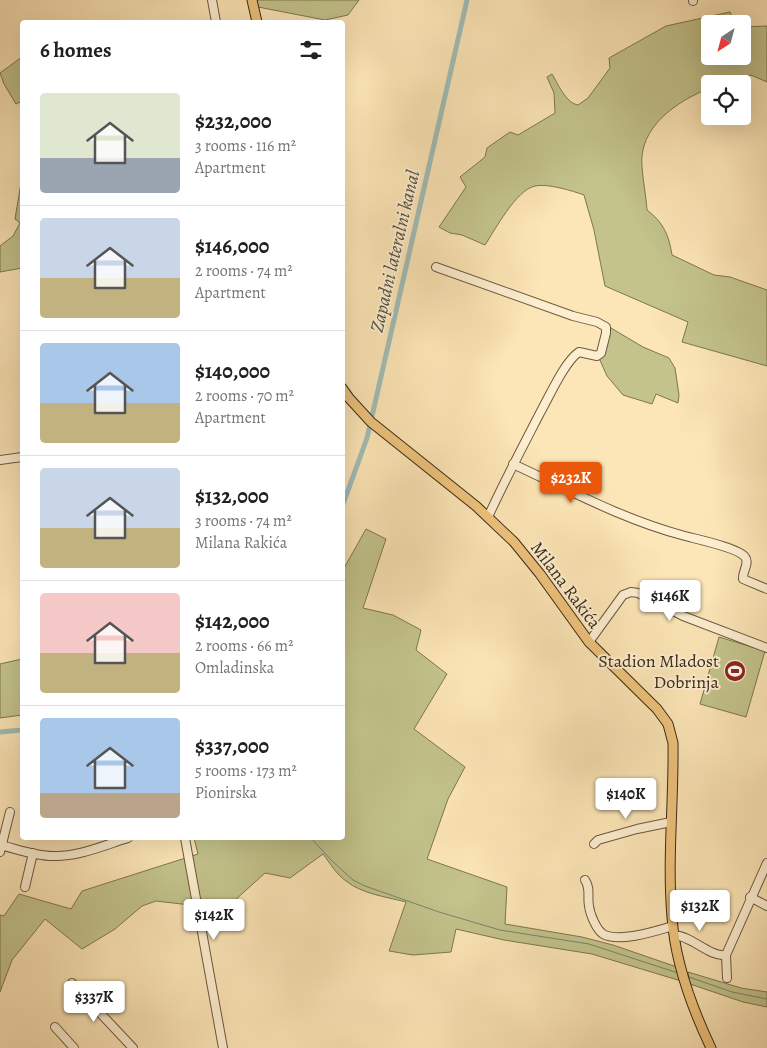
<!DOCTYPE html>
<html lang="en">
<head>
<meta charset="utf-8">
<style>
	body { margin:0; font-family:Alegreya,serif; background:#f6f6f6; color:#202124; height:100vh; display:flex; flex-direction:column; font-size:19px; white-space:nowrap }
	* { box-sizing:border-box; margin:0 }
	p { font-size:16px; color:#757577 }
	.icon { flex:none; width:28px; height:28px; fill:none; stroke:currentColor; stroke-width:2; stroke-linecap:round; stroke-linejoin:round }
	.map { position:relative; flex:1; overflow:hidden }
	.sheet { position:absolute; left:20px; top:20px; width:325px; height:820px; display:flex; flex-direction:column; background:#fff; border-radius:5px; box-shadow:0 5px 20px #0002 }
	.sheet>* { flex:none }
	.needle { width:32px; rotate:216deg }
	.fabs { position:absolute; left:701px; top:15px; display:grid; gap:10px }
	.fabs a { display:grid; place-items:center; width:50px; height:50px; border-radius:5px; background:#fff; box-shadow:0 5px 20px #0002; font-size:25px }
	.price { position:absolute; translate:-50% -42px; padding:0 11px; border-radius:5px; background:#fff; color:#222; font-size:16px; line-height:32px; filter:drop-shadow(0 1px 2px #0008) }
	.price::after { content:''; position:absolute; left:50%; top:30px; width:15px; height:11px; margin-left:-8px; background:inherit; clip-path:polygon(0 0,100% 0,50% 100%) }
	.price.on { background:#ea580c; color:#fff }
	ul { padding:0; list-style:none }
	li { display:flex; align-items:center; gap:15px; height:125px; padding:0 20px }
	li+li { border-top:1px solid #e0e0e0 }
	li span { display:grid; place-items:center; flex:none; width:140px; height:100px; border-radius:5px; color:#555 }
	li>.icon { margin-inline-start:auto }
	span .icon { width:60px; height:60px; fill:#fffc; stroke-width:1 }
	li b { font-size:21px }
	h2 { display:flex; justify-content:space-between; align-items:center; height:60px; padding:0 20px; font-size:21px }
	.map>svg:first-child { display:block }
	.green { fill:#c3c38b; stroke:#7e7650 }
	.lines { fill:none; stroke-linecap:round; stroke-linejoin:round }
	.stream { stroke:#788276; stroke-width:1 }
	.canal { stroke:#a1bdb6; stroke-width:5 }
	.minor-casing { stroke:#6a593e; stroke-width:10 }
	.major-casing { stroke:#3a2a16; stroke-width:11 }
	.minor { stroke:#fdeed0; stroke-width:8 }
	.major { stroke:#eec27b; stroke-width:9 }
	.labels { text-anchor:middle; stroke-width:4; stroke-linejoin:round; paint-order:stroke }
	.street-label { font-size:18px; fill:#3a2a16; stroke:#fdeed0 }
	.poi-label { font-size:18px; fill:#3a2a16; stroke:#fdeed0; text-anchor:end }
	.water-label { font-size:19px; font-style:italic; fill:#544f3e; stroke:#fdeed0 }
</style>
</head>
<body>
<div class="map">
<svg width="767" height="1048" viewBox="0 0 767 1048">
	<rect width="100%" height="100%" fill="#fce5b6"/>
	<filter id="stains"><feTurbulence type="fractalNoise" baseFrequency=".004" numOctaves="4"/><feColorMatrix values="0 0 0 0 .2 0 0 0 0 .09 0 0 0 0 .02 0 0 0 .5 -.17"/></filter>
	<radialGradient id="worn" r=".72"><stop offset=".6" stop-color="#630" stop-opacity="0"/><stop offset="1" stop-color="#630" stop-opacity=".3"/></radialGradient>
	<g class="green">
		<path d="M256,0H359L348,15L325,20L258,7Z"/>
		<path d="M730,12L735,24H710V56H742L743,27L767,26V82L751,75L722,84H710V88C677,101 638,127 642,167C643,181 646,195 647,210C663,222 669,235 672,255L714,275L730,277L767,290V366L682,342L688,322L605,286L594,230L584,195C573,191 547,183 535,186C516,190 495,230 485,245L462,235L450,233L439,227L466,187L460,177L485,157L487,148L510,132L518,135L555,113L554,93L547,77L552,74C558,84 566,103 578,105L588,98L610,68L609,58L666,26Z"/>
		<path d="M22,57V101L16,104L4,84L0,73Z"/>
		<path d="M21,183H22V268L0,272V246L13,236L20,223L15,219Z"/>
		<path d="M611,328L643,347L669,358L675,368L679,395L678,403L656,394L652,404L623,395L607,376L599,358L607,344Z"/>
		<path d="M366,529L386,539L363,608L393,615L421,630L416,650L447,674L414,729L465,767L448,799L427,859L507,887L505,924L582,937L613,945L677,967L681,981L592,954L504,940L456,929L451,952L413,955L389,951L406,902C387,897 362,894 346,881C336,874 330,863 323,854L290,878L265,873L234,901L190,905L156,901L142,906L115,929L82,949L45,919L12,960L0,992V915L4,916L19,894L71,909L82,891L198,854L194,838H342L343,570Z"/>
		<path d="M719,637L765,651L746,717L700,704Z"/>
		<path d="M22,659V715L0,718V664Z"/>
		<path d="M688,972L741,988L767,992V1007L743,1002L690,984Z"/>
	</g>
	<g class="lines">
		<g class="stream">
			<path d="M311,838L332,861L353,880L365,886L439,912L500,930L589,944L678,973"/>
			<path d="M686,976L732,992L767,999"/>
		</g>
		<g class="canal">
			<path d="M342,507L367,438L467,0"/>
			<path d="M0,732L22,730"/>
		</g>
		<g class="minor-casing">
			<g id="minor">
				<path d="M212,0L216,22"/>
				<path d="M693,1V0"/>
				<path d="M436,267L573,316L597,322L606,327V333L601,353L597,356L579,352C565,361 549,397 540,413C522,448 504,482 488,517"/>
				<path d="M0,460L22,457"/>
				<path d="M513,464C569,490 624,520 685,536C696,539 739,548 745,557C750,563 742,572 743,579L767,589"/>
				<path d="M589,642L623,595L631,592L638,593L683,616L767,648"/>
				<path d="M185,838L223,1048"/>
				<path d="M594,844L598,840L637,829L671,822"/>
				<path d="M0,845C17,849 35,856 53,856C78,857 105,845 128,838"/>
				<path d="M0,852L10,812"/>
				<path d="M585,880C591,889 587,896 589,906C590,914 596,929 603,934C619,943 656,931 673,926"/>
				<path d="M25,887L33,853"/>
				<path d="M750,897L767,906"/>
				<path d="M674,935C692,936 709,957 726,955"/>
				<path d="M727,978L726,955L767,863"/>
				<path d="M72,983L133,1048"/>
				<path d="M55,1027L74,1048"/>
			</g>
		</g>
		<g class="major-casing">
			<g id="major">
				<path d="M252,0L257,22"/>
				<path d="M342,388L349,398L371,422L476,506L514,542L540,574L589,642L657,709L668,724L673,743C674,801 667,859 672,917C675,962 692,1008 711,1048"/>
			</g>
		</g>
		<use href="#minor" class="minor"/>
		<use href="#major" class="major"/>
	</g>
	<defs>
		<g id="stadium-disc" transform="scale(1.125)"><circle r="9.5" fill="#8f2418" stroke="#fdeed0"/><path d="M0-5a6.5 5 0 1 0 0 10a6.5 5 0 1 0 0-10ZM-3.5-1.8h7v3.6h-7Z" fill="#fff"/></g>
	</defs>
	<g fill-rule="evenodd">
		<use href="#stadium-disc" x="735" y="671"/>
	</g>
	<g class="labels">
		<g class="street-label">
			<text transform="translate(566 585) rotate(53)" y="6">Milana Rakića</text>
		</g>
		<g class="poi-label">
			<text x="719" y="667">Stadion Mladost<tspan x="719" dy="21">Dobrinja</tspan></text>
		</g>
		<g class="water-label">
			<text transform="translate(394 251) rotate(-77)" y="7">Zapadni lateralni kanal</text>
		</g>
	</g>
	<rect width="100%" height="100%" filter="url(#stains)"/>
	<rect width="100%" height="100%" fill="url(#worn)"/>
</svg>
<div class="fabs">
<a><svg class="needle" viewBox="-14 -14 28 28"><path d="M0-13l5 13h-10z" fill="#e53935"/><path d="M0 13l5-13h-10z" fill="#757577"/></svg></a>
<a><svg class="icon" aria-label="locate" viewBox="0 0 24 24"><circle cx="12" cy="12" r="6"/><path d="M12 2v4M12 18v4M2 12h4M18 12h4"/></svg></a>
</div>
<b class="price on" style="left:571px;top:504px">$232K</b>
<b class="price" style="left:670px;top:622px">$146K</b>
<b class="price" style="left:626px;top:820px">$140K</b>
<b class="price" style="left:700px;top:932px">$132K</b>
<b class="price" style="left:214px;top:941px">$142K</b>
<b class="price" style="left:94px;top:1023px">$337K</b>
<section class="sheet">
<h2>6 homes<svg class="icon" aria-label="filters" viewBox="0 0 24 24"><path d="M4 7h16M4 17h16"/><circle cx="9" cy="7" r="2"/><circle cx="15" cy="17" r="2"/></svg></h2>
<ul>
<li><span style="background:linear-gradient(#dfe7d0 65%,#9aa5b1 0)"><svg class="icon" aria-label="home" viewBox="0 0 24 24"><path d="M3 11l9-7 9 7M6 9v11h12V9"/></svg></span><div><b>$232,000</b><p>3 rooms · 116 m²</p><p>Apartment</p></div></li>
<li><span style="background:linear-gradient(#c9d6e8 60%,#c2b280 0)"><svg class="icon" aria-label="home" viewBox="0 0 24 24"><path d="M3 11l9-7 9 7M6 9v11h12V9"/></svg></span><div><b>$146,000</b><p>2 rooms · 74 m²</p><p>Apartment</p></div></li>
<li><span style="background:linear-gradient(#a9c7e8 60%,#c2b280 0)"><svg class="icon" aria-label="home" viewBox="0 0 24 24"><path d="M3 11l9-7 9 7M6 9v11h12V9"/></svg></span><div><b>$140,000</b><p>2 rooms · 70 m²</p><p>Apartment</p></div></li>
<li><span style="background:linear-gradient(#c9d6e8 60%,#c2b280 0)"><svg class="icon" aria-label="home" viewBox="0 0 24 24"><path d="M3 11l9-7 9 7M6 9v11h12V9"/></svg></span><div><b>$132,000</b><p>3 rooms · 74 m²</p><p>Milana Rakića</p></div></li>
<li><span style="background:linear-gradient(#f6c9c9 60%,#c2b280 0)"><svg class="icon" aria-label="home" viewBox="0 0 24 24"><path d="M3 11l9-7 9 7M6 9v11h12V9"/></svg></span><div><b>$142,000</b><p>2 rooms · 66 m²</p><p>Omladinska</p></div></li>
<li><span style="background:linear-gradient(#a9c7e8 75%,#b9a48a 0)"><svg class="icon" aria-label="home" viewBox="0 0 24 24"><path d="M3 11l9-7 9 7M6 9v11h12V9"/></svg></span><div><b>$337,000</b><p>5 rooms · 173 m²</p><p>Pionirska</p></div></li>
</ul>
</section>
</div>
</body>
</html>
